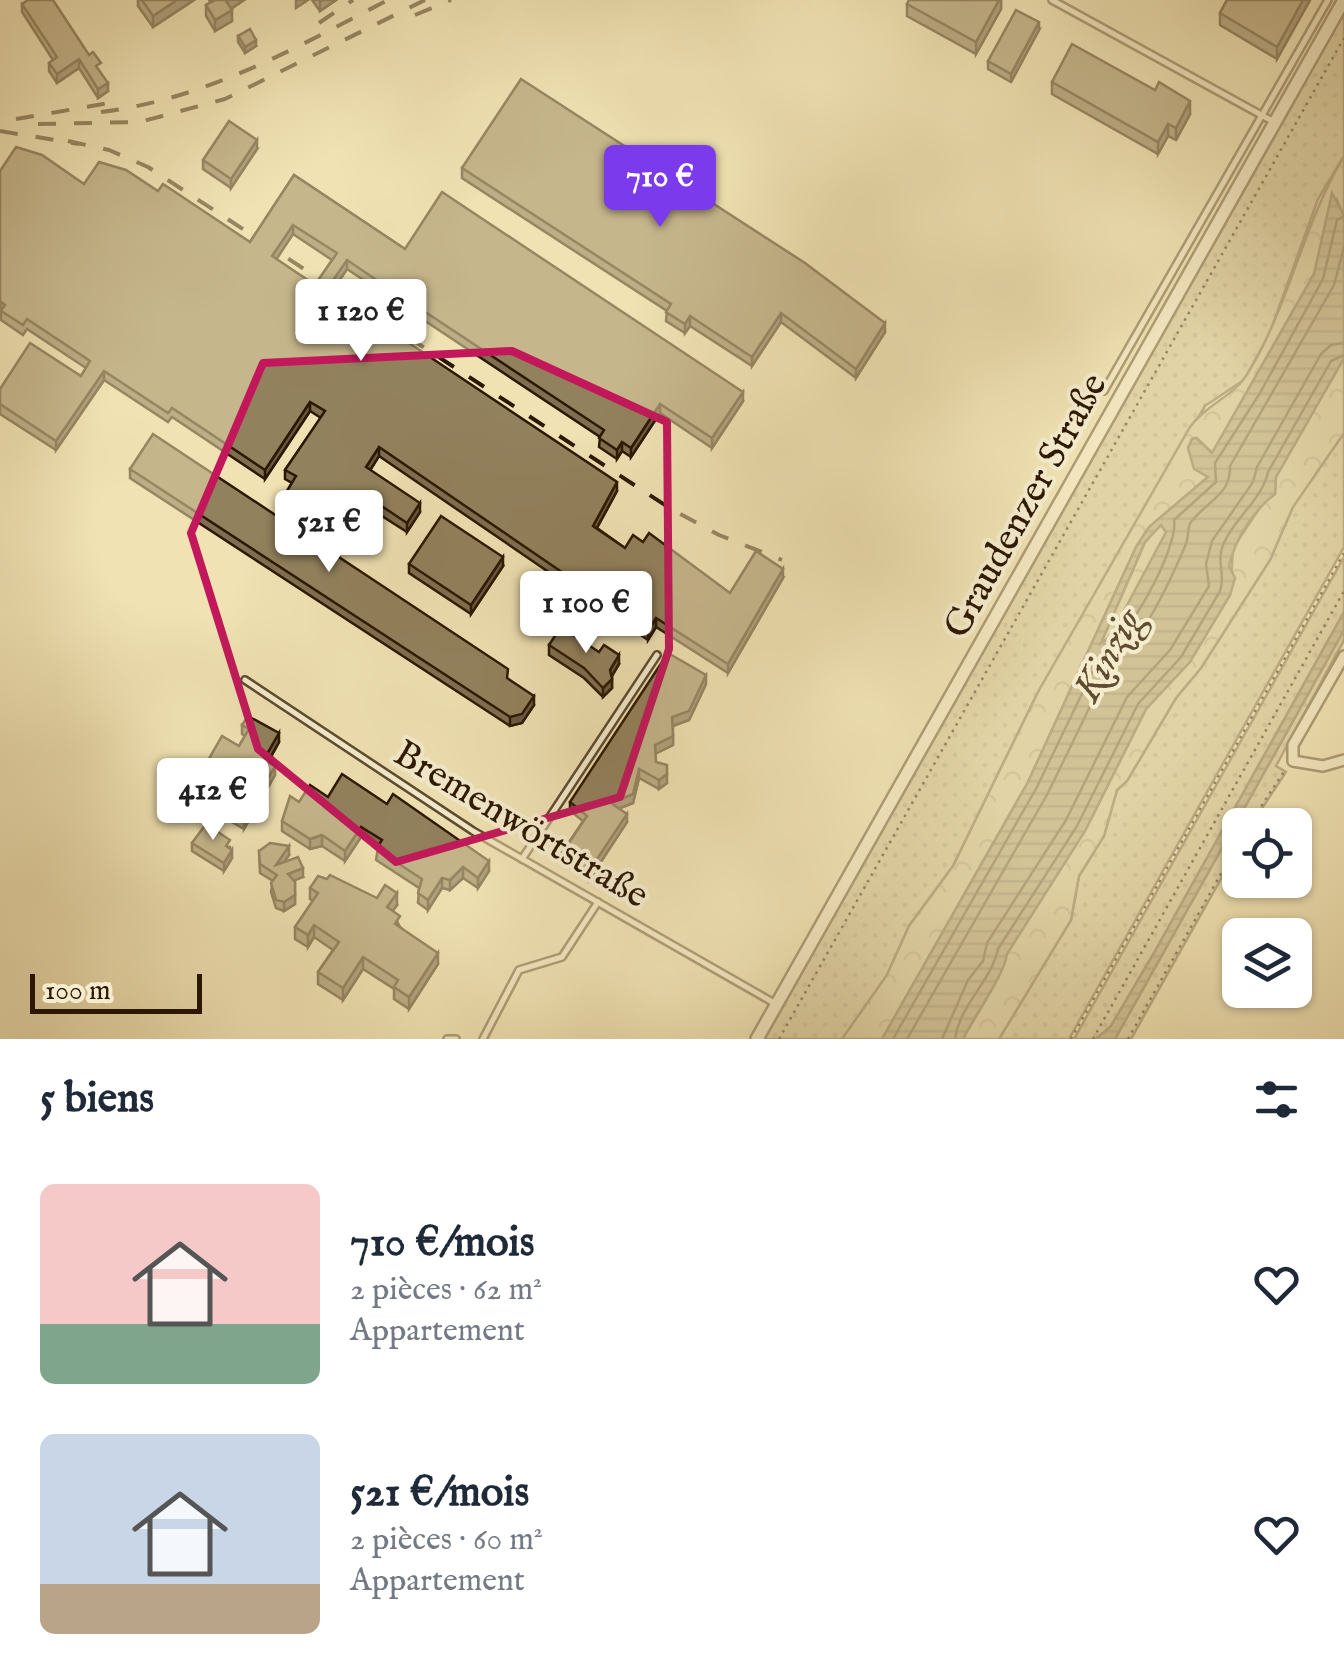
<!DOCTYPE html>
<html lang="fr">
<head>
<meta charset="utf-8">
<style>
	body { margin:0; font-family:"IM FELL English",serif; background:#f6f6f7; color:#1f2937; height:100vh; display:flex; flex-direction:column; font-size:38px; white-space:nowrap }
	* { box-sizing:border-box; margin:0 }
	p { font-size:32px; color:#747a83 }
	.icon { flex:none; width:55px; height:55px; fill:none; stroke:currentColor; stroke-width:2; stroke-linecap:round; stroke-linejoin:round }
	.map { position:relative; height:1039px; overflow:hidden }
	.details { display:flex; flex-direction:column; background:#fff; flex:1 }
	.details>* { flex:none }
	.tools { position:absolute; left:1222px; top:808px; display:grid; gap:20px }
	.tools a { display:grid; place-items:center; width:90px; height:90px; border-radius:15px; background:#fff; box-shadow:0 2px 8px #0004; font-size:50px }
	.scale { position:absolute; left:30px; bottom:25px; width:172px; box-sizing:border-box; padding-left:10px; border:5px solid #2c1800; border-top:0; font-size:28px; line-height:35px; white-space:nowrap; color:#2c1800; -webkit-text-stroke:8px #f5ecce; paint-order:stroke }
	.price { position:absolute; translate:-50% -85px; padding:0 22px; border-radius:10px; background:#fff; color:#222; font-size:32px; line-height:65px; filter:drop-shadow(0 2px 5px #0008) }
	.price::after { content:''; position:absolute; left:50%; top:60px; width:30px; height:22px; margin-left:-15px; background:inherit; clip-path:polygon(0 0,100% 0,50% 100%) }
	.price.on { background:#7c3aed; color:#fff }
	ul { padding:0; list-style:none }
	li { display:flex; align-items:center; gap:30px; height:250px; padding:0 40px }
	li span { display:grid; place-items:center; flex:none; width:280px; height:200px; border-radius:15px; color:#555 }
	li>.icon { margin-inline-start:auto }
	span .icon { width:120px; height:120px; fill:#fffc; stroke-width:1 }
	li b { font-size:42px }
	h2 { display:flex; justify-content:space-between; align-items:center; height:120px; padding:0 40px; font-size:42px }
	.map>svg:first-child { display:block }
	.grass { fill:url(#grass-dots); stroke:#7e6c4a; stroke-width:2.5 }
	.forest { fill:url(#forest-crowns); stroke:#7e6c4a; stroke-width:2.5 }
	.water { fill:url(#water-rules); stroke:#796847; stroke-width:2.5; fill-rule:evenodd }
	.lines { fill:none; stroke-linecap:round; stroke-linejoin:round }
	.shore { stroke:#6c5a3b; stroke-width:2.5 }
	.service-casing { stroke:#5d4a2d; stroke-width:10 }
	.minor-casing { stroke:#5d4a2d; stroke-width:14 }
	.tertiary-casing { stroke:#5d4a2d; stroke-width:16 }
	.path { stroke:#2c1800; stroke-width:2.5; stroke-dasharray:2.5 5; stroke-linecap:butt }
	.service { stroke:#f5ecce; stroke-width:5 }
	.minor { stroke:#f5ecce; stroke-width:9 }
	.tertiary { stroke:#f5ecce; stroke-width:11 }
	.rail { stroke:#2c1800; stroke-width:4; stroke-dasharray:18 18; stroke-linecap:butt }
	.wall { fill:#7e6f50; stroke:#2c1800; stroke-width:2.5; fill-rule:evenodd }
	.shaded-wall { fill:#665a41; stroke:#2c1800; stroke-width:2.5 }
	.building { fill:#92815d; stroke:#2c1800; stroke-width:2.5; fill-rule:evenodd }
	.marked { fill:none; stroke:#c2185b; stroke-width:8; stroke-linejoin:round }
	.labels { text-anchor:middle; stroke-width:8; stroke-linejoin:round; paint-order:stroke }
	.street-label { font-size:38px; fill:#2c1800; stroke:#f5ecce }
	.water-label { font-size:40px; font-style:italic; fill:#604d2f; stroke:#f5ecce }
</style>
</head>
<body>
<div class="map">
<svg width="1344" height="1039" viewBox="0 0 1344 1039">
	<defs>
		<pattern id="grass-dots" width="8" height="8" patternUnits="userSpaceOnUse" patternTransform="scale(2.5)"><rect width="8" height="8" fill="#cfc095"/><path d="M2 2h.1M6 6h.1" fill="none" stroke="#b2a47f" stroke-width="1.8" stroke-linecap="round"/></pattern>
		<pattern id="forest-crowns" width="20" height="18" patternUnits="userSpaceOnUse" patternTransform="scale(2.5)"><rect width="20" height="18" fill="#cfc095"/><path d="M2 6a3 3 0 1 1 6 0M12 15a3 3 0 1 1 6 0" fill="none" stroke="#b2a47f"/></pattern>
		<pattern id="water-rules" width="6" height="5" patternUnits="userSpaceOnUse" patternTransform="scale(2.5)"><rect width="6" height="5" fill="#ad9d76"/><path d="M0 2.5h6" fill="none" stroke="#8d7f5e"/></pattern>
	</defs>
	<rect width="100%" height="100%" fill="#f0e2b3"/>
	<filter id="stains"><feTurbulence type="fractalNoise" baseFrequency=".002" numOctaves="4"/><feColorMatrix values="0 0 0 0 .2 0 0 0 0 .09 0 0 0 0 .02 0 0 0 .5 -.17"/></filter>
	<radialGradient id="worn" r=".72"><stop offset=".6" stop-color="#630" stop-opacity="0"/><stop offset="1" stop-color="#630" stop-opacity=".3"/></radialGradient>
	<g class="grass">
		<path d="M1344,11V156L1318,199L1269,335L1244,380L1205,406L1038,692L953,866L909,926L887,975L842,1039H762Z"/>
		<path d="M1344,433V547L1084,1012L1069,1039H999L1071,920L1079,876L1104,836L1117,790L1127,781L1176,698L1201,668L1270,560L1293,506Z"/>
		<path d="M1344,557V612L1154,953L1111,1026L1096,1039H1074Z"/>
		<path d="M1344,630V640L1276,766L1286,772L1251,825H1240V845L1131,1039H1115Z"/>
	</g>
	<g class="forest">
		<path d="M1344,156V216L1337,200L1314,274L1212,453L1197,438L1192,439L1188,448L1208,477L1149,527L1136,547L1028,782L882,1039H842L887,975L909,926L953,866L1038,692L1190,427C1207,404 1232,397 1246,376C1289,308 1302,226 1344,156Z"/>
		<path d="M1344,358V433L1293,507L1270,560L1201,668L1176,698L1127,781L1117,790L1104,836L1079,876L1071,920L999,1039H963C974,1017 1005,974 1006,954L1085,831L1146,709L1189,662L1230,595L1233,548L1263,503L1275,494L1276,477Z"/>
		<path d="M1160,525L1167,532C1149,567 1131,621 1100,645L1145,542Z"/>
	</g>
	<g class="water">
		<path d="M1332,193L1344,216V358L1276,477L1275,494C1253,511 1235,539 1229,566L1235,578L1230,595L1190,662L1146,709L1085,831L1007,954C1005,974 974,1016 963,1039H882L1028,782L1136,547L1149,527L1208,477L1194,469L1188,448L1192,439L1196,438L1212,453L1314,274ZM1161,525L1166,532L1110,637L1101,643L1145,542Z"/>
		<path d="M1344,612V630L1115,1039H1096L1111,1026L1154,953Z"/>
	</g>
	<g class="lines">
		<g class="shore">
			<path d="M893,1039L1037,787L1102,652C1127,642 1179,547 1174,520L1216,482L1215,463L1260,393L1323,279L1337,220L1344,216"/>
			<path d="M907,1039L1048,793L1111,663C1141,646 1172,577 1186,544C1189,536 1187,527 1191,522C1207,501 1231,495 1230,466L1334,285L1344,247"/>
			<path d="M942,1039L968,980L983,961L987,943L1066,820L1127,697L1170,650L1209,586L1206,564L1212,541L1253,482L1257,467L1321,354L1331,345L1344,343"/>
			<path d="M955,1039C960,1004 991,982 998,949L1077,826L1138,704L1181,657L1220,591C1226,575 1216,562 1223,545C1234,518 1262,500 1268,472L1331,361L1344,355"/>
		</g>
		<g class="service-casing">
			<g id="service">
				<path d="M1052,0L1274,122"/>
				<path d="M1104,391L1328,0"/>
				<path d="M245,680L473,831L776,1004"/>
				<path d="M522,859L657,655"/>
				<path d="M447,1039H456"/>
				<path d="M483,1039L519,970L562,957L598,902"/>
			</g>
		</g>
		<g class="minor-casing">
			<path id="minor" d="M1344,656L1293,745V761L1323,766L1344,760"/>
		</g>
		<g class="tertiary-casing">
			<path id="tertiary" d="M757,1039L1344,0"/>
		</g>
		<g class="path">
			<path d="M1249,825L1285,770"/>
			<path d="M779,1039L1344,38"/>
			<path d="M1071,1039L1344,553"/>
			<path d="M1093,1039L1344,591"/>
			<path d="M1128,1039L1240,840"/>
		</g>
		<use href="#service" class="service"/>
		<use href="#minor" class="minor"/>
		<use href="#tertiary" class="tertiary"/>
		<g class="rail">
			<path d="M415,15L451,0"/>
			<path d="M319,23L353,0"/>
			<path d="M101,112C207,99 295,48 388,0"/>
			<path d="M16,119L115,102"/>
			<path d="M38,124L140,122L225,99L425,0"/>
			<path d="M0,131L79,144"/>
			<path d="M68,141L109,150L148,167L671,509L719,535L782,560"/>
		</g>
	</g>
	<g class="wall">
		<path d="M138,0H194L153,27L138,6Z"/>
		<path d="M209,0H244L231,9L232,21L215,31L206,16V5L211,3Z"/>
		<path d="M312,0H336L320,11Z"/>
		<path d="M1001,0V9L976,54L907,16V4Z"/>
		<path d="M1227,0H1310L1277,59L1220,25V13Z"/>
		<path d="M22,4L100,72L108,91L98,98L79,68L57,83L49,71V63L53,60L22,12Z"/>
		<path d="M1039,30L1011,82L988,69V61Z"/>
		<path d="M238,36L256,46L245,53L238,42Z"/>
		<path d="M1052,82L1190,114L1176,140L1168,136L1158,154L1052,94Z"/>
		<path d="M257,149L231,188L203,169V160Z"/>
		<path d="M462,168L885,332L856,378L781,322L752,366L690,326L685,333L666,321L667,311L462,178Z"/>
		<path d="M0,171L84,184L158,191L250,242L294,175L405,249L743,401L712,448L660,413L631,457L622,451L617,459L599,447L600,437L401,305L386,328L617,491L597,528L625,548L730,593L783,578L728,673L656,627L648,640L379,456L370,470L420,512L407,532L374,511L353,543L287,500V491L292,483L285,479V470L321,418L310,411L265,479L172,417L168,422L104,380L56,450L0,414V389L81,376L86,368L27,329L23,335L1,320ZM293,234L332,260L315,285L276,259ZM347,269L386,295L369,321L330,295Z"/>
		<path d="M130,469L508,679L534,705L522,723L510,726L130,478Z"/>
		<path d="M409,564L503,566L471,614L409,573Z"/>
		<path d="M549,645L619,664L612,676V688L603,697L584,678L549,655Z"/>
		<path d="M706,684L689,720L673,726V745L655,753L656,762L667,783L659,789L639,778L633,803L619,808L627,822L589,880L562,862V853L583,821L570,811V802Z"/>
		<path d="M242,725L279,742L271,757L275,775L244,829L191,798V790L239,746L245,736L242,734Z"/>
		<path d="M328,797L489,871L478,888L463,878L450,890L442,888L428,910L418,903L419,888L376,860L378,848L361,837L345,861L322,846L310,849L282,831V821L299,802Z"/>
		<path d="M192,843L230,847L232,858L224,871L192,851Z"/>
		<path d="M259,851L289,855L284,862L303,877L294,880L295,882V904L284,911L276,908L271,892L273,881L260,873Z"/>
		<path d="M310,888L377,898L397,905L392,911L400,927L438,964L409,1009L394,999V989L363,969L343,1000L318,984V972L333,950L314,937L308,947L295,939V927L313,901L310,899Z"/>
	</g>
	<g class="shaded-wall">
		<path d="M177,0H194L153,27V16Z"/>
		<path d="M227,0H244L226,12Z"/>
		<path d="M296,0H308L296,8Z"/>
		<path d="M323,0H336L320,11V2Z"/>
		<path d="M999,0H1001V9L976,54V42Z"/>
		<path d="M1303,0H1310L1277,59V47Z"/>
		<path d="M232,10V21L215,31V20Z"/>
		<path d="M1039,22V30L1011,82V74Z"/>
		<path d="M256,40V46L245,53V47Z"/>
		<path d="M79,59V68L57,83V74Z"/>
		<path d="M108,83V91L98,98V89Z"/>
		<path d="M1190,101V114L1176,140V128Z"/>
		<path d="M1168,124V136L1158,154V142Z"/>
		<path d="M257,140V149L231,188V179Z"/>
		<path d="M293,225V234L272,266V256Z"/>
		<path d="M347,260V269L325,301V292Z"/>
		<path d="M401,296V305L382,334V325Z"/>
		<path d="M781,313V322L752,366V357Z"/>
		<path d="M690,316V326L685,333V324Z"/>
		<path d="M885,323V332L856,378V369Z"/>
		<path d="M104,371V380L56,450V441Z"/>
		<path d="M743,392V401L712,448V438Z"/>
		<path d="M310,402V411L265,479V470Z"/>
		<path d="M660,404V413L631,457V448Z"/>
		<path d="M622,442V451L617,459V450Z"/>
		<path d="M379,447V456L366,477V467Z"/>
		<path d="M617,482V491L593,535V526Z"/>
		<path d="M374,501V511L353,543V534Z"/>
		<path d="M420,503V512L407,532V523Z"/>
		<path d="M503,557V566L471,614V605Z"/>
		<path d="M783,569V578L728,673V664Z"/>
		<path d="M656,618V627L648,640V631Z"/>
		<path d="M619,655V664L610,679V670Z"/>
		<path d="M706,675V684L689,720L672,726V717Z"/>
		<path d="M612,679V688L603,697V688Z"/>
		<path d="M534,696V705L522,723L510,726V717Z"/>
		<path d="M279,733V742L267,763V754Z"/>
		<path d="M673,736V745L655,754V745Z"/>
		<path d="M275,766V775L244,829V820Z"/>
		<path d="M639,769V778L633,803L611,812V803Z"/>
		<path d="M667,774V783L659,789V780Z"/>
		<path d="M627,814V822L589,880V871Z"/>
		<path d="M361,827V837L345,861V851Z"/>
		<path d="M322,835V846L310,849V839Z"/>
		<path d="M289,846V855L276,874V865Z"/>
		<path d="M232,850V858L224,871V863Z"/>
		<path d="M489,861V871L478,888V878Z"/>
		<path d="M463,867V878L450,890V880Z"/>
		<path d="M303,868V877L288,883V874Z"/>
		<path d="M442,878V888L428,910V900Z"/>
		<path d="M397,893V905L387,919V907Z"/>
		<path d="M295,895V904L284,911V902Z"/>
		<path d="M314,925V937L308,947V935Z"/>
		<path d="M438,953V964L409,1009V997Z"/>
		<path d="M363,957V969L343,1000V988Z"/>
	</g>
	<g class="building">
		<path d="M28,0H53L89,55L93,52L101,63L96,66L108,83L98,89L79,59L57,74L49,63L57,57L22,4Z"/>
		<path d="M142,0H177L153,16Z"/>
		<path d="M215,0H227L226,1L232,10L215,20L206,5Z"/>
		<path d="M909,0H999L976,42L907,4Z"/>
		<path d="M1227,0H1303L1277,47L1220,13Z"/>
		<path d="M1016,10L1039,22L1011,74L988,61Z"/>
		<path d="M250,29L256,40L245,47L238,36Z"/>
		<path d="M1072,44L1155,90L1159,82L1190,101L1176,128L1168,124L1158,142L1052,82Z"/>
		<path d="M521,79L805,263L885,323L856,369L781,313L752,357L690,316L685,324L666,312L671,304L462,168Z"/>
		<path d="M229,121L257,140L231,179L203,160Z"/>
		<path d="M16,147L42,155L84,184L99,162L126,170L158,191L163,184L250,242L294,175L405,249L442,192L743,392L712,438L660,404L631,448L622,442L617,450L599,438L604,430L401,296L382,325L617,482L593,526L625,548L633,535L643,542L649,533L730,593L756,551L783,569L728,664L656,618L648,631L379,447L366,467L420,503L407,523L374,501L353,534L287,491L296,476L285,470L325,411L310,402L265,470L172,408L168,413L104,371L56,441L0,404V389L30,343L81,376L90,361L27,319L23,325L1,311L5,305L0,301V171ZM293,225L337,253L315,285L272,256ZM347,260L390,289L369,321L325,292Z"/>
		<path d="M153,434L508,669L507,678L534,696L522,714L510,717L130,469Z"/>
		<path d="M441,516L503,557L471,605L409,564Z"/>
		<path d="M561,627L599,652L604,645L619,655L610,670L612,679L603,688L584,668L549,645Z"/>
		<path d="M668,653L706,675L689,711L672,717L673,736L655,745L656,762L667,765V774L659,780L639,769L633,794L611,803L627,814L589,871L562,853L587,816L570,802Z"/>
		<path d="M248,716L279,733L267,754L272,757L269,763L275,766L244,820L191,790L222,736L239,746L249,729L242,725Z"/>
		<path d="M342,774L387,804L393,794L489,861L478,878L463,867L450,880L442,878L428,900L418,893L422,879L376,849L382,840L361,827L345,851L322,835L310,839L282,821L290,796L299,802L310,785L328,797Z"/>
		<path d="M206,824L230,840L226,846L232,850L224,863L192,843Z"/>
		<path d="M270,843L289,846L276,865L298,857L303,868L288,874L295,882V895L284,902L276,900L271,883L277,875L260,864L259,851Z"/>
		<path d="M330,875L377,898L385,885L397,893L387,907L400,916L395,924L438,953L409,997L394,987L398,980L363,957L343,988L318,972L339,942L314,925L308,935L295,927L318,893L310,888L318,876L327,879Z"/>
	</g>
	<path d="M0 0H1344V1039H0ZM512,351L667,422L669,649L620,797L396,862L258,749L191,533L263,363Z" fill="#f0e2b3" fill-opacity=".55" fill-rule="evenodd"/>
	<path class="marked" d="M512,351L667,422L669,649L620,797L396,862L258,749L191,533L263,363Z"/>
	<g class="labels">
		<g class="street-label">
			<text transform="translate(1024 505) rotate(-61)" y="13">Graudenzer Straße</text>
			<text transform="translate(522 823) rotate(31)" y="13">Bremenwörtstraße</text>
		</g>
		<g class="water-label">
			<text transform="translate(1106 654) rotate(-61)" y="14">Kinzig</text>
		</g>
	</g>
	<rect width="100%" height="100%" filter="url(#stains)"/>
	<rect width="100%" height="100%" fill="url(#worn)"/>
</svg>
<div class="tools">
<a><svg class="icon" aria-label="locate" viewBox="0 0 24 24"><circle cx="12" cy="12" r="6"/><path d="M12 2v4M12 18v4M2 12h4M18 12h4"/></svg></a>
<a><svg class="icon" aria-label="layers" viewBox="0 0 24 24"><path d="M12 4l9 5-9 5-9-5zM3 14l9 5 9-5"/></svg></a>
</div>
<div class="scale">100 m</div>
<b class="price on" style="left:660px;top:230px">710 €</b>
<b class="price" style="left:361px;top:364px">1 120 €</b>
<b class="price" style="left:329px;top:575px">521 €</b>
<b class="price" style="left:586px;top:656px">1 100 €</b>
<b class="price" style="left:213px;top:843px">412 €</b>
</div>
<section class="details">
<h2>5 biens<svg class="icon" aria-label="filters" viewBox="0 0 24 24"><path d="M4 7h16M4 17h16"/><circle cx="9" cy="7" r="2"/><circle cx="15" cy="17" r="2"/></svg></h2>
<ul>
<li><span style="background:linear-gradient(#f6c9c9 70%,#7fa58c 0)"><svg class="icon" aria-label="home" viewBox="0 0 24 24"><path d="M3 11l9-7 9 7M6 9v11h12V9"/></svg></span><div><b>710 €/mois</b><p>2 pièces · 62 m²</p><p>Appartement</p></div><svg class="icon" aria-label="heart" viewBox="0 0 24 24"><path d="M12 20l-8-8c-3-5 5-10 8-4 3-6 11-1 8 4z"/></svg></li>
<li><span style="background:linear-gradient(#c9d6e8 75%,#b9a48a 0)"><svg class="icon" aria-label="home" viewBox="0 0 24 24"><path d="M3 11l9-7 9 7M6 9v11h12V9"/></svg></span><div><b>521 €/mois</b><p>2 pièces · 60 m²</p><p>Appartement</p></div><svg class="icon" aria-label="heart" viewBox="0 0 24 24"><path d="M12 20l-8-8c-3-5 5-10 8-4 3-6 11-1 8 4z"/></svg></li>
</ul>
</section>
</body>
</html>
